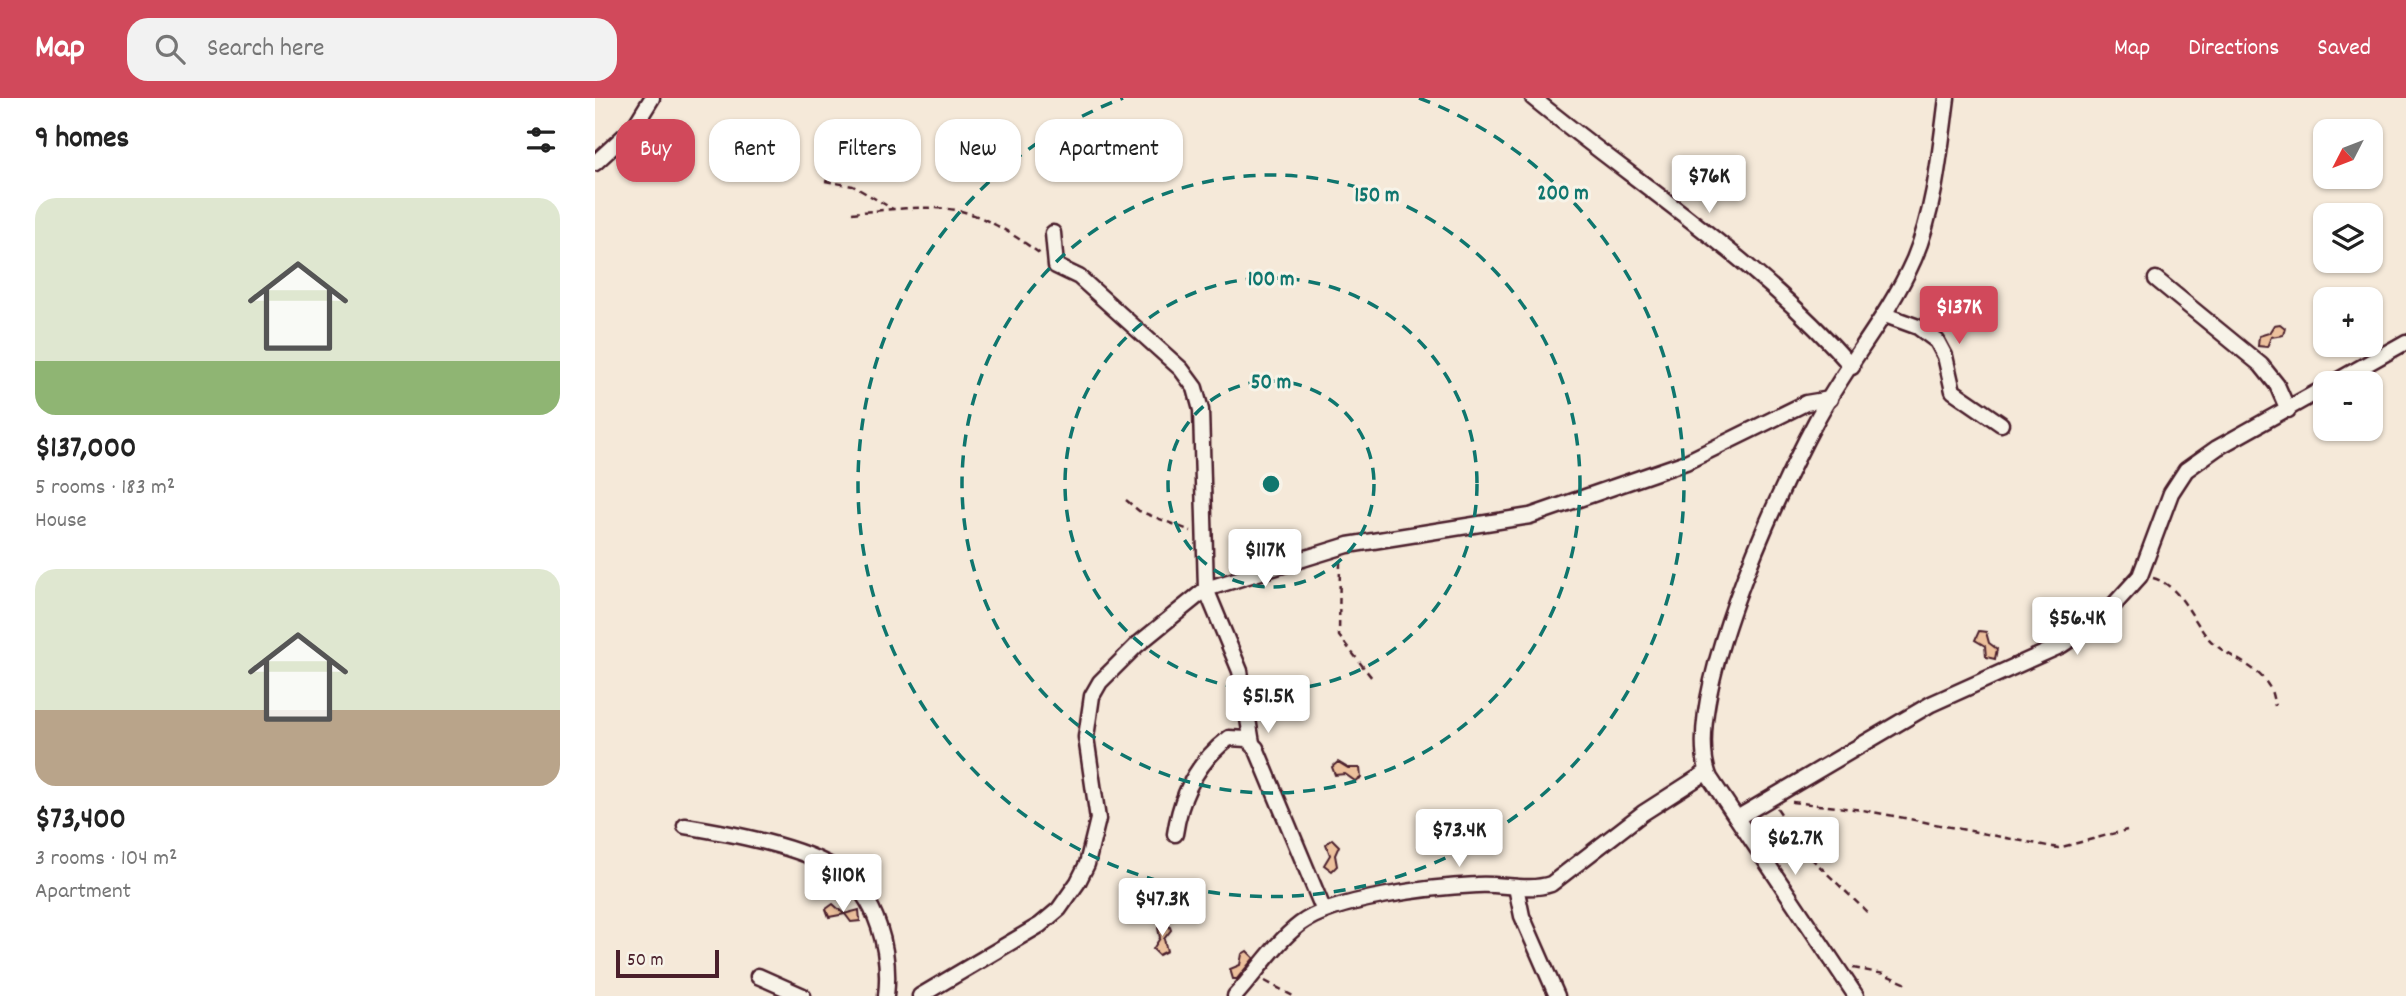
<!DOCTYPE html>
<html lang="en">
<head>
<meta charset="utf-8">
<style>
	body { margin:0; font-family:Dekko,sans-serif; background:#f2f2f2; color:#222; height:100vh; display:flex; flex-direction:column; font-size:26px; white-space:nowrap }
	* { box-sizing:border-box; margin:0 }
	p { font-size:23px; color:#767676 }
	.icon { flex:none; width:38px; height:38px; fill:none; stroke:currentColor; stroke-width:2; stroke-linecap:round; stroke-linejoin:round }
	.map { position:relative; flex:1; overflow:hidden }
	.sheet { display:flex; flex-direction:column; background:#fff; width:595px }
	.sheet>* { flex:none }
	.banner { position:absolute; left:21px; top:21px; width:665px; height:63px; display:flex; gap:14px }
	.needle { width:46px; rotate:228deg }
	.buttons { position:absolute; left:1718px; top:21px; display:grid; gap:14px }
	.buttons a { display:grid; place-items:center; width:70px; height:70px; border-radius:14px; background:#fff; box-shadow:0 2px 5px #0004; font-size:35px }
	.scale { position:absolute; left:21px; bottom:18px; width:103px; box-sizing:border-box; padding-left:7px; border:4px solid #4a1f2b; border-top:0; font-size:19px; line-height:24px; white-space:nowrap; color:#4a1f2b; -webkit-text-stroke:5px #f7f3e8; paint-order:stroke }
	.price { position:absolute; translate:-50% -60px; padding:0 16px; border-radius:7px; background:#fff; color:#222; font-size:23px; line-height:46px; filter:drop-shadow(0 2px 4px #0008) }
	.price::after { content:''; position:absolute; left:50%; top:42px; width:21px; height:16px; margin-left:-10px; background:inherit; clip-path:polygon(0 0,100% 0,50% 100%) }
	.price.on { background:#d1495b; color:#fff }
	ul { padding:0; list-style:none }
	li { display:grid; align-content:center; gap:14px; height:371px; padding:0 35px }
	li span { display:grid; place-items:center; height:217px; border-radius:21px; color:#555 }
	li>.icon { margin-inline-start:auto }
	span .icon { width:126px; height:126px; fill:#fffc; stroke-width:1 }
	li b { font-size:30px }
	h2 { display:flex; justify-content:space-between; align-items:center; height:84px; padding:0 35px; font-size:30px }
	.pill { padding:0 24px; border-radius:21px; background:#fff; box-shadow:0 2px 5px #0004; font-size:24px; line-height:63px }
	.pill.on { background:#d1495b; color:#fff }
	header { display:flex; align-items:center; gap:42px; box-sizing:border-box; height:98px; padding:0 35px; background:#d1495b; color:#fff }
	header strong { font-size:33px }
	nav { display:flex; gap:38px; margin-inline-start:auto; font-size:24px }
	.search { width:490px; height:63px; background:#f2f2f2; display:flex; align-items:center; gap:18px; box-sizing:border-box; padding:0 24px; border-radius:21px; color:#767676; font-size:26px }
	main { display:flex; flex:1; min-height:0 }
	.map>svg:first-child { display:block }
	.building { fill:#edc19d; stroke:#4a1f2b; stroke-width:2 }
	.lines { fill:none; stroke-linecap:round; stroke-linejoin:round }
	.street-casing { stroke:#4a1f2b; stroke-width:19 }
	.path { stroke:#4a1f2b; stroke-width:2.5; stroke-dasharray:7 5; stroke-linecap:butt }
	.street { stroke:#f7f3e8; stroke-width:14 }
	.ring { fill:none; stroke:#0f766e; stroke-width:3.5; stroke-dasharray:12 9 }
	.centre { fill:#0f766e; stroke:#f7f3e8; stroke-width:3.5 }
	.ring-label { font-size:21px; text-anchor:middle; font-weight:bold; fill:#0f766e; stroke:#f7f3e8; stroke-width:6; stroke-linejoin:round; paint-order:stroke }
</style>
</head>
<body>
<header>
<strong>Map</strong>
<div class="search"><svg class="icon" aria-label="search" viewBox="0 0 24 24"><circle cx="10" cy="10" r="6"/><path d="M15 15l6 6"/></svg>Search here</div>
<nav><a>Map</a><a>Directions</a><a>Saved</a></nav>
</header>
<main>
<section class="sheet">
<h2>9 homes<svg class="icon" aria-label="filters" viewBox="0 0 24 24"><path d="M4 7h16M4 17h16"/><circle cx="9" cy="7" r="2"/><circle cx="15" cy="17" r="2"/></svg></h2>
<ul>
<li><span style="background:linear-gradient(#dfe7d0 75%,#8fb573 0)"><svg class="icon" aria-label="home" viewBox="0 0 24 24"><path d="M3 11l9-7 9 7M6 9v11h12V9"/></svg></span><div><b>$137,000</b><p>5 rooms · 183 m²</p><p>House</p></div></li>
<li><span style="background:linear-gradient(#dfe7d0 65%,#b9a48a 0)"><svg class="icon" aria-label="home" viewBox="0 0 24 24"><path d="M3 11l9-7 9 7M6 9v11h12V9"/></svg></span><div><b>$73,400</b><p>3 rooms · 104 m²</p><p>Apartment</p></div></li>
</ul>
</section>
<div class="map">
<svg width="1811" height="898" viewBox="0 0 1811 898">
	<rect width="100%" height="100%" fill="#f5e9d9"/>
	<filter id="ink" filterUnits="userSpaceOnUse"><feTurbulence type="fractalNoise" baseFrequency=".0143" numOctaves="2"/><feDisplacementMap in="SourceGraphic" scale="14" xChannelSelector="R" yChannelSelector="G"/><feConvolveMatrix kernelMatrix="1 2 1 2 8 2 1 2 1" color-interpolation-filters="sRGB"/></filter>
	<g filter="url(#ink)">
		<g class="building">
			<path d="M1685,226L1690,230L1688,237L1676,239L1672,249L1663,248L1664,238L1674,235L1679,227Z"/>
			<path d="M1384,533L1391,534L1394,545L1402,551L1400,561L1391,559L1390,548L1380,542Z"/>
			<path d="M743,664L753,670H765L766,680L760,683L750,676L740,677L737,669Z"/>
			<path d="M737,741L744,748L740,757L742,768L737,773L729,767L735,757L731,746Z"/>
			<path d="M238,806L249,816L264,812L265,823L256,824L250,816L234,819L231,811Z"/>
			<path d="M572,821L576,832L569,841L572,853L564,857L558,851L565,840L563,830Z"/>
			<path d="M652,853L659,860L642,881H638L635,871L645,867L647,856Z"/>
		</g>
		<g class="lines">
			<g class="street-casing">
				<g id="street">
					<path d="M938,0C1045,88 1166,164 1257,269"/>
					<path d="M0,65L39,29L57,0"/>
					<path d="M458,135L461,168L484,179L586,271L600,290L606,312L611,491L645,573L657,645"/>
					<path d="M1561,181L1666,267L1682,287L1693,312"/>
					<path d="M1290,217L1323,229L1342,243L1350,258L1358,293L1406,326"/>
					<path d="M1738,285L1811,244"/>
					<path d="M1142,720L1336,606L1467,547L1505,522L1545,478L1576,395L1591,372L1622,350L1731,289"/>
					<path d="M90,728C133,735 208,748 244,773C283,798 296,855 291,898"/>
					<path d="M580,736C586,696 602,664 634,640L652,641L661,650L729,813"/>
					<path d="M921,789L927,818L962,898"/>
					<path d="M163,878L208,898"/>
					<path d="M325,898L445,827L464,811L483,784L492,766L503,721L491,639L497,598L505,584L542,547L611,491L753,447L935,418L1091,364L1211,305L1235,301"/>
					<path d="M640,898C661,875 680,845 705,826C740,800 837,789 882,787C907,785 932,794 956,786L1048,715L1112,674"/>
					<path d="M1261,898L1115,680C1083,608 1183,394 1220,325C1250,268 1293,220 1319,161C1340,111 1345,53 1352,0"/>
				</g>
			</g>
			<g class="path">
				<path d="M230,83L258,88L298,111"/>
				<path d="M257,115C289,112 334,106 366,113C395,120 423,140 447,157"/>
				<path d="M531,402L544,413L596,433"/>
				<path d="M745,463L744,538L777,580"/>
				<path d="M1558,480C1585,487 1597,521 1613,540C1630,559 1660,565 1673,587C1677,592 1678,601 1680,608"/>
				<path d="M1197,704L1268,712L1463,750L1532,732"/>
				<path d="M1182,710L1216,760L1274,816"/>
				<path d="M1258,870L1289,876L1314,887"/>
				<path d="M670,883L698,898"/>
			</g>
			<use href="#street" class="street"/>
		</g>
	</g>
	<g class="ring">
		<circle cx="676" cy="386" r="103"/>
		<circle cx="676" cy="386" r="206"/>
		<circle cx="676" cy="386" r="309"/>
		<path d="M824 0A413 413 0 1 1 528 0"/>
	</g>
	<circle cx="676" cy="386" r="10" class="centre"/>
	<g class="ring-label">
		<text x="968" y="101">200 m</text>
		<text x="782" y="103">150 m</text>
		<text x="676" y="187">100 m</text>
		<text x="676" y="290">50 m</text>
	</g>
</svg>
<div class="buttons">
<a><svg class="needle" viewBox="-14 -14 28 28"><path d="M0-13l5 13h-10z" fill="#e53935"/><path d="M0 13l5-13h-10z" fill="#767676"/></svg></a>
<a><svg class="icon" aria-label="layers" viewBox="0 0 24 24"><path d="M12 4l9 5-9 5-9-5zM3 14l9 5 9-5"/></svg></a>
<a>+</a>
<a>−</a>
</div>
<div class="scale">50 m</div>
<b class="price" style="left:1114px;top:117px">$76K</b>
<b class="price on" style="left:1364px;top:248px">$137K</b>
<b class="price" style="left:670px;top:491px">$117K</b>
<b class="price" style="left:1482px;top:559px">$56.4K</b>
<b class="price" style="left:673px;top:637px">$51.5K</b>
<b class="price" style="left:864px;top:771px">$73.4K</b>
<b class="price" style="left:1200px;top:779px">$62.7K</b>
<b class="price" style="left:248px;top:816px">$110K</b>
<b class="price" style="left:567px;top:840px">$47.3K</b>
<div class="banner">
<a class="pill on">Buy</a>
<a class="pill">Rent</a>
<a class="pill">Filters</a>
<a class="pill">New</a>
<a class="pill">Apartment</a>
</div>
</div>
</main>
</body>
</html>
